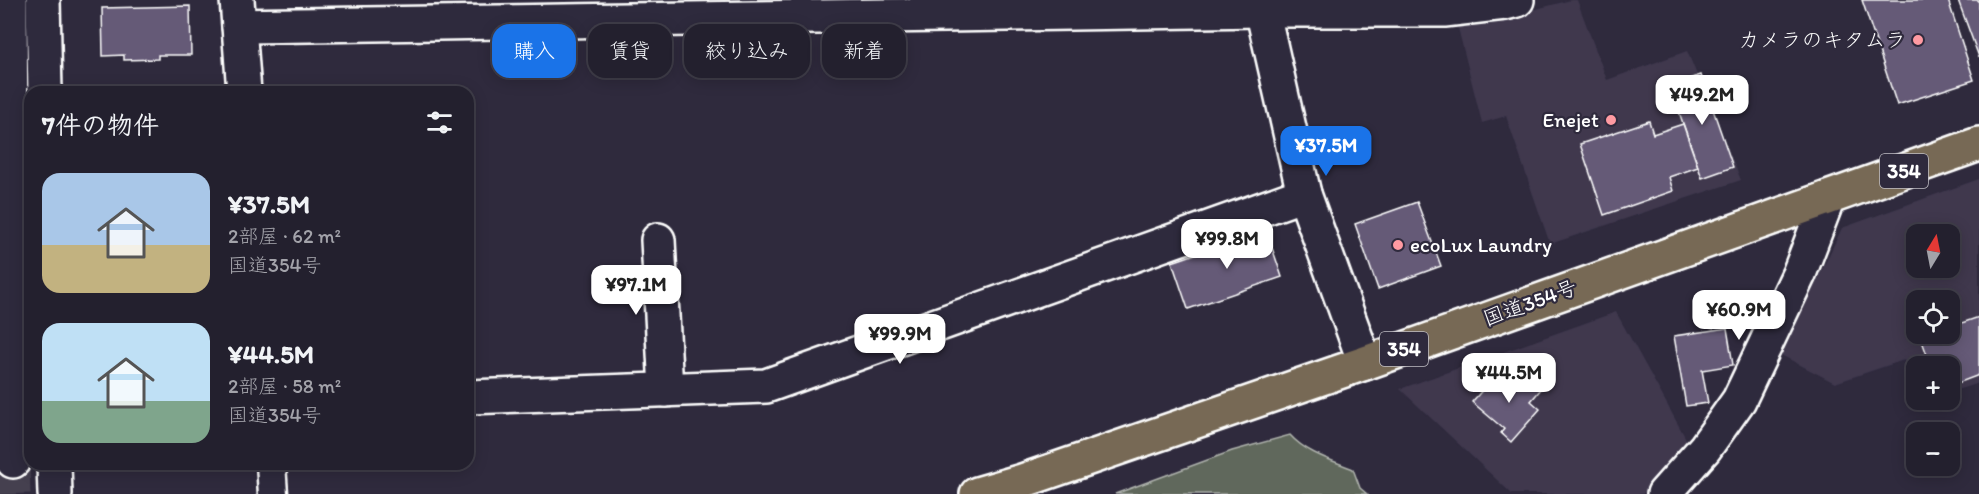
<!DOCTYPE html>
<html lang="ja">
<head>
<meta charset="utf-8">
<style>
	body { margin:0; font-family:Itim,"Klee One",sans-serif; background:#2b2836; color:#f1f3f6; height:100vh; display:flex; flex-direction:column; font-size:22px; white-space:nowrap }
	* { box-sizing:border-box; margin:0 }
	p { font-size:20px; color:#a3a3aa }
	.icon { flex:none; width:33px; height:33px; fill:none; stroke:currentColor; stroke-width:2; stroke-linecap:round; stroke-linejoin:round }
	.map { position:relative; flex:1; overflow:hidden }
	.drawer { position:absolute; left:24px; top:86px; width:450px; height:384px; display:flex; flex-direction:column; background:#23202e; border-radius:18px; box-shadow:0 3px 15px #0003,0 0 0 2px #403e4a }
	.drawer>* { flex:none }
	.banner { position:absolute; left:492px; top:24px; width:570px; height:54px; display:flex; gap:12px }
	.needle { width:39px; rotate:10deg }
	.buttons { position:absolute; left:1906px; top:224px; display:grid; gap:12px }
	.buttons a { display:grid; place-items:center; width:54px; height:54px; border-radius:12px; background:#23202e; box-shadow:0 3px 15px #0003,0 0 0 2px #403e4a; font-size:30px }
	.price { position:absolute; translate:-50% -51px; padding:0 14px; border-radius:12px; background:#fff; color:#222; font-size:20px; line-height:39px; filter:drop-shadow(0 2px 3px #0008) }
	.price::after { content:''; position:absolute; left:50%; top:36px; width:18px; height:14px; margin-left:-9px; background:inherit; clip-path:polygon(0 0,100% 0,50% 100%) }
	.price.on { background:#1a73e8; color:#fff }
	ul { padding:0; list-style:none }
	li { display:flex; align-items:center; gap:18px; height:150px; padding:0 18px }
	li span { display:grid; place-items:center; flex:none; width:168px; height:120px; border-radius:18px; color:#555 }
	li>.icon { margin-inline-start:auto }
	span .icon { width:72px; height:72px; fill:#fffc; stroke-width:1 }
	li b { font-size:26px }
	h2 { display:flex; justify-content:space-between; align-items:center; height:72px; padding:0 18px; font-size:26px }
	.tag { padding:0 21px; border-radius:18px; background:#23202e; box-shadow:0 3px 15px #0003,0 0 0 2px #403e4a; font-size:21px; line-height:54px }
	.tag.on { background:#1a73e8; color:#fff }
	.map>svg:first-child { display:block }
	.built { fill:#3f384e; fill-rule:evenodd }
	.green { fill:#60685c; stroke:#b0b4ae; stroke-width:1.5 }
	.building { fill:#655a77; stroke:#fff; stroke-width:1.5 }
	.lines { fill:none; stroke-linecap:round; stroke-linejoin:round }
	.secondary-tunnel { stroke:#443f50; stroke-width:33; stroke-dasharray:33 16; stroke-linecap:butt }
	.pedestrian-casing { stroke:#fff; stroke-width:33 }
	.minor-casing { stroke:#fff; stroke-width:38 }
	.tertiary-casing { stroke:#fff; stroke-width:38 }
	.secondary-casing { stroke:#fff; stroke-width:38 }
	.trunk-casing { stroke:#fff; stroke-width:38 }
	.pedestrian { stroke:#2f2a3d; stroke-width:28 }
	.minor { stroke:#2f2a3d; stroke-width:33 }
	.tertiary { stroke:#2f2a3d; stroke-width:33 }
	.secondary { stroke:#2f2a3d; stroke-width:33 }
	.trunk { stroke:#776954; stroke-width:33 }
	.poi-dot { fill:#ff9aa2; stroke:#2f2a3d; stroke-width:2 }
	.labels { text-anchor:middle; stroke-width:4.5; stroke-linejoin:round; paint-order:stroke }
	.shield { fill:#2f2a3d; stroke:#c1bfc5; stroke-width:1.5 }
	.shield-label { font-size:20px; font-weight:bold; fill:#fff }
	.poi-label { font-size:21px; fill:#fff; stroke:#2f2a3d; text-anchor:end }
	.street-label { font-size:21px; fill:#fff; stroke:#2f2a3d }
</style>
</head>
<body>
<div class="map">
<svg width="1979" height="494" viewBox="0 0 1979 494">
	<rect width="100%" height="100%" fill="#2f2a3d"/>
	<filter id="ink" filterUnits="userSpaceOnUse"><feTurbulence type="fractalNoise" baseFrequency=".0167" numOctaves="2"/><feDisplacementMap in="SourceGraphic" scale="12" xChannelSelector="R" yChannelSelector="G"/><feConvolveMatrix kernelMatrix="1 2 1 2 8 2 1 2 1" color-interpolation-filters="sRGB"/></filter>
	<g filter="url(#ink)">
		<g class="built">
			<path d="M1571,0H1577L1607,80L1687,51L1741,180L1550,244L1506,116L1482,123L1457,24L1502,18Z"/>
			<path d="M1979,179V383L1950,392V366H1917V398L1904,360L1835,383L1781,355L1842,228ZM1917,234H1950V267H1917ZM1917,300H1950V333H1917Z"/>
			<path d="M1616,312L1690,446L1643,494H1512L1400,389Z"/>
		</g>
		<path class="green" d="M1290,435C1306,453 1331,460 1353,469L1360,488L1367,494H1115L1232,451Z"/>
		<g class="building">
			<path d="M1862,0H1948L1974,80L1897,105Z"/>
			<path d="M1958,0H1979V57Z"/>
			<path d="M190,6L191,55H158V59L124,60V55L103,56L102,8Z"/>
			<path d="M1701,75L1733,167L1702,178L1670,86Z"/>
			<path d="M1649,121L1653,134L1683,124L1698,167L1669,177L1673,191L1604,215L1580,144Z"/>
			<path d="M1417,202L1441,266L1378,289L1355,224Z"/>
			<path d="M1266,230L1282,277L1188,309L1172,262Z"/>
			<path d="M1979,317V375L1950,386V366H1931L1921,338L1933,333H1950V327Z"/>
			<path d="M1727,328L1733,365L1702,370L1708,403L1686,406L1674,336Z"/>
			<path d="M1500,370L1520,387L1528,377L1541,389L1531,401L1540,409L1511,442L1501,433L1504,429L1472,402Z"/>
		</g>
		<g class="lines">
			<path class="secondary-tunnel" d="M13,461L14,494"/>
			<g class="pedestrian-casing">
				<path id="pedestrian" d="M271,464L273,494"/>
			</g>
			<g class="minor-casing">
				<g id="minor">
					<path d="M237,0L244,92"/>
					<path d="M1260,0L1304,194L1365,363"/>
					<path d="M239,26L1262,10H1444L1505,3L1517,0"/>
					<path d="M658,240L666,390"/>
					<path d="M468,397L766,386L1304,194"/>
				</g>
			</g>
			<g class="tertiary-casing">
				<path id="tertiary" d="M1664,494L1705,448L1739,400L1799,274L1828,198"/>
			</g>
			<g class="secondary-casing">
				<g id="secondary">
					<path d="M10,0L13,461"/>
					<path d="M43,0L45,92"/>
					<path d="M54,464L55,494"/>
				</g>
			</g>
			<g class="trunk-casing">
				<path id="trunk" d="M977,494L1022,481L1365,363L1979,144"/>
			</g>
			<use href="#pedestrian" class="pedestrian"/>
			<use href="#minor" class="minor"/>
			<use href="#tertiary" class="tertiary"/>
			<use href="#secondary" class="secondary"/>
			<use href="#trunk" class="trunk"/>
		</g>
	</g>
	<g class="poi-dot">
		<circle cx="1918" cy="40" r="6"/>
		<circle cx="1611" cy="120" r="6"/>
		<circle cx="1398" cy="245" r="6"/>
	</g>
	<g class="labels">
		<g class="shield">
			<rect x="1880" y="154" width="48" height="34" rx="4.5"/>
			<rect x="1380" y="332" width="48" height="34" rx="4.5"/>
		</g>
		<g class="shield-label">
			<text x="1904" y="178">354</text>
			<text x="1404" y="356">354</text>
		</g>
		<g class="poi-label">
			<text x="1906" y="47">カメラのキタムラ</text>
			<text x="1599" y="127">Enejet</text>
			<text x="1410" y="252" text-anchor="start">ecoLux Laundry</text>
		</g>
		<g class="street-label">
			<text transform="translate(1530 303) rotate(-20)" y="7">国道354号</text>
		</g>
	</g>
</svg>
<div class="buttons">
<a><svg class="needle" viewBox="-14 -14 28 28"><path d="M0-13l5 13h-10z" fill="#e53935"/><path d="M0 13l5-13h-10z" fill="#a3a3aa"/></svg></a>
<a><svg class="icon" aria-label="locate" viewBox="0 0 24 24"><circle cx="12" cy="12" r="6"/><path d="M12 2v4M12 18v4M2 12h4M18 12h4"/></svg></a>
<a>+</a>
<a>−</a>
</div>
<b class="price" style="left:1702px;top:126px">¥49.2M</b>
<b class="price on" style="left:1326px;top:177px">¥37.5M</b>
<b class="price" style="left:1227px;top:270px">¥99.8M</b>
<b class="price" style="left:636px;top:316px">¥97.1M</b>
<b class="price" style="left:1739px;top:341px">¥60.9M</b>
<b class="price" style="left:900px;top:365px">¥99.9M</b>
<b class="price" style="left:1509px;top:404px">¥44.5M</b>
<div class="banner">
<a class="tag on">購入</a>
<a class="tag">賃貸</a>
<a class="tag">絞り込み</a>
<a class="tag">新着</a>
</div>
<section class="drawer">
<h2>7件の物件<svg class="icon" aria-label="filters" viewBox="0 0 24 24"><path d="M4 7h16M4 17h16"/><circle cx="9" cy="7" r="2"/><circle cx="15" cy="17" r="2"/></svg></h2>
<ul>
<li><span style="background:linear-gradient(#a9c7e8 60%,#c2b280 0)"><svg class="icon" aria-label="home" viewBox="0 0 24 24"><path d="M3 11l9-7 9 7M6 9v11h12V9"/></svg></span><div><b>¥37.5M</b><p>2部屋 · 62 m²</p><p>国道354号</p></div></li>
<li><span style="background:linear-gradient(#bfe0f5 65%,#7fa58c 0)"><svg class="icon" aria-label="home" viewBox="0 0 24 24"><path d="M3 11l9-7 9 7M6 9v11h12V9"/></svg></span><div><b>¥44.5M</b><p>2部屋 · 58 m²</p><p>国道354号</p></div></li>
</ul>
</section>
</div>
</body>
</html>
